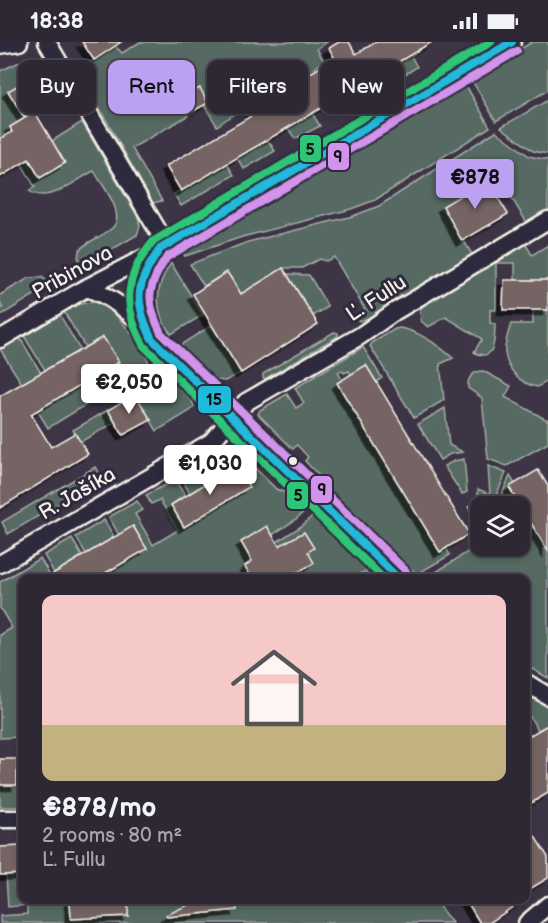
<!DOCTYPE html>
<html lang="en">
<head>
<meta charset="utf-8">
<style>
	body { margin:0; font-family:"Balsamiq Sans",sans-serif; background:#3a3440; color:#f1f3f6; height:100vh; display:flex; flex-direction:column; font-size:22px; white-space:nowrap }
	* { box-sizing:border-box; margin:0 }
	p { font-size:20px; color:#a7a6ac }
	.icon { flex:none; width:33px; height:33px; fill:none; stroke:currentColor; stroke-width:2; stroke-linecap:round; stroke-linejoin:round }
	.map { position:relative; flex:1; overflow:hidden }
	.panel { position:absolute; left:18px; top:532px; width:512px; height:330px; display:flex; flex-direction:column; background:#2e2834; border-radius:12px; box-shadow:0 3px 9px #0003,0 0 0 2px #49444f }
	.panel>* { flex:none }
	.banner { position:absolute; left:18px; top:18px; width:513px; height:54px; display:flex; gap:12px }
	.buttons { position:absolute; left:470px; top:454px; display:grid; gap:12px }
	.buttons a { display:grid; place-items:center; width:60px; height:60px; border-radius:12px; background:#2e2834; box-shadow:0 3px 9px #0003,0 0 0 2px #49444f; font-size:30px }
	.price { position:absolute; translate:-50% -51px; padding:0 14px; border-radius:6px; background:#fff; color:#222; font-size:20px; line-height:39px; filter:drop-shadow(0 2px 3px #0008) }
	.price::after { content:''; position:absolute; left:50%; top:36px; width:18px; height:14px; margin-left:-9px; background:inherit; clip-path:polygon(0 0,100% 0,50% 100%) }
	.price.on { background:#bca0f2; color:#111 }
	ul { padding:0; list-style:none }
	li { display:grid; align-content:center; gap:12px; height:318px; padding:0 24px }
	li+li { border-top:2px solid #49444f }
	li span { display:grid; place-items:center; height:186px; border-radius:12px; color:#555 }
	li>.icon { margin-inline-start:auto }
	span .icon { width:108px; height:108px; fill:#fffc; stroke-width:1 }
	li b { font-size:26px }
	.tag { padding:0 21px; border-radius:12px; background:#2e2834; box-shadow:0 3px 9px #0003,0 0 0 2px #49444f; font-size:21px; line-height:54px }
	.tag.on { background:#bca0f2; color:#111 }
	.status { display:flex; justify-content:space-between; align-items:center; height:42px; padding:0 30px; background:#2e2834; direction:ltr }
	.status svg { height:16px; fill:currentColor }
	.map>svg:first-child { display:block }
	.green { fill:#566962; stroke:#a5ada5; stroke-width:1.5 }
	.building { fill:#766363; stroke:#f4f1e8; stroke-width:1.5; filter:url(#shadow) }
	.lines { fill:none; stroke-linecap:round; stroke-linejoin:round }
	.street-casing { stroke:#f4f1e8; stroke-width:21 }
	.street { stroke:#2f2a3d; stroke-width:16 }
	.bus-1-casing { stroke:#2f2a3d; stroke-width:12 }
	.bus-2-casing { stroke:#2f2a3d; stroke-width:12 }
	.bus-3-casing { stroke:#2f2a3d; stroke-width:12 }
	.bus-1 { stroke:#20b9da; stroke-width:8 }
	.bus-2 { stroke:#d193ec; stroke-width:8 }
	.bus-3 { stroke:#2dc577; stroke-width:8 }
	.bus-dot { fill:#f4f1e8; stroke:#2f2a3d; stroke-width:2 }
	.labels { text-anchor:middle; stroke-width:6; stroke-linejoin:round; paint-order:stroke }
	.street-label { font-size:21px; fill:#f4f1e8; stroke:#2f2a3d }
	.line-badge { stroke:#2f2a3d; stroke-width:2 }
	.pale-badge-label { font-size:16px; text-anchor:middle; font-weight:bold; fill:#111 }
</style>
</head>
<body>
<div class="status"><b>18:38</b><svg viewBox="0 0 49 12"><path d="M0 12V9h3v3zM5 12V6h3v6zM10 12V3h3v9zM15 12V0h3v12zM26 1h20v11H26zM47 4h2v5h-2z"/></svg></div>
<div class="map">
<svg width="548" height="881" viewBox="0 0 548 881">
	<defs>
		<filter id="shadow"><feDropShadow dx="-5.5" dy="5.5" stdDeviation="0" flood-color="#0009"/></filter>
	</defs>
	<rect width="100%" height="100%" fill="#3d3545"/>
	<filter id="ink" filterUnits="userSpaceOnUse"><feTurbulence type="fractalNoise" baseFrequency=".0167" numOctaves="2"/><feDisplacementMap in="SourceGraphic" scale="12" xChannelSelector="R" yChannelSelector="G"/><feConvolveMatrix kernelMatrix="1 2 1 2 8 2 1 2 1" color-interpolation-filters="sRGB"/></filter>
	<g filter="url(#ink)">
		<g class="green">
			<path d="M140,0H327L317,7L324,19L315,26L334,58L360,43L369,54L341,71L334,59L324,65L305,33L295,38L290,31L266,49L288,86L312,71L320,84L295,97L288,86L276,93L255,57L217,84L204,63L208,60L200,46L187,53L196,69L132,106L162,159L153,161L78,28L115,4L122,11Z"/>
			<path d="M396,0H416L420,8L411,14L417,25L389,42L382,31L405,17Z"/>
			<path d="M532,0H548V48L496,79L471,37Z"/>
			<path d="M28,16C47,16 56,37 65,51L59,55L43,29L9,49L24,76L10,85L12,90L0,97V29Z"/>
			<path d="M464,40L490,85L375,158L351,167L242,195L185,214L182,209L212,188Z"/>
			<path d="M548,58V112L533,109L501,85Z"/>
			<path d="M82,80L138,175L140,184L137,193L85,223L78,218L79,208C88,199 101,195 111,187C128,174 102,143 94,129C76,137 50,163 29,149L35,145L22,122L29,118L40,136L65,121L52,99Z"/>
			<path d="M496,89L529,114L548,118V169L527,181L497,132L443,164L473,214L368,276L360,279L354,276L366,269L334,215L326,219L319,217L302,226H283L241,252L227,230L204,244L190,222L248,200L353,174L379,164Z"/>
			<path d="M268,98L275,109L244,127L237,116Z"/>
			<path d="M227,122L234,133L181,164L174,152Z"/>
			<path d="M525,201L532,213L548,203V238H515V221H496V268H490V281L495,282C495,296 495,322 474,310L482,297L446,275L428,285L421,279L420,268L424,261Z"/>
			<path d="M171,221L203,273L171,292C153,270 155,243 171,221Z"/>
			<path d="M287,232L309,233L328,265L313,274Z"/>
			<path d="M42,235L51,243L0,274V267L3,266L0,261V253L29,236Z"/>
			<path d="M94,260C100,262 106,265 111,269C121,277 150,313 149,324L48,386L37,368L118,321L103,295L85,305L64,270L79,262Z"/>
			<path d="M533,268H548V339L537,345C521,342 507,328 505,311C504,302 508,291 511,282H533Z"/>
			<path d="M60,273L80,308L45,328L24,294Z"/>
			<path d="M212,283L241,331L225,339L217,338L180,303Z"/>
			<path d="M400,286C419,289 438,303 453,316L440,322L444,358L414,376L370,304L372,301L395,287Z"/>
			<path d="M334,290L338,291V294L265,337L263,336V332Z"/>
			<path d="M20,296L41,331L22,342L0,307Z"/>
			<path d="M363,305L382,336L376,340L351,333L349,329L344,331L342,328L338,330L342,338L338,341L440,509L446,506L450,513L417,532L318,438L320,435L305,419L308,415L297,403L293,407L258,372L260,368L287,352L296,366L304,361L295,346Z"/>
			<path d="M483,329L511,344L505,355L547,378L548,377V401L507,424L488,417L482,356L468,346C467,336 473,329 483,329Z"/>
			<path d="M167,332L192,359L194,365L190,369L157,389L135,352Z"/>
			<path d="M445,366L449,403L463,410L450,412L440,418L418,382Z"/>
			<path d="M108,368L116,380L80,400L73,388Z"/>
			<path d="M233,404L276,447L302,458L309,465L295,478L272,493L255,514L300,485L316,471L381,533L375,537H370L365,529L351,537H95L146,507L133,484L119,493L109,475L137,459L142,468L135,472L153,503L178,488L160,458L151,462L146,453L175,438L185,453L171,463L184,485L249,445L236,423L222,431L212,416Z"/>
			<path d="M464,417L467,450L462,452L444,424L454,419Z"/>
			<path d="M207,419L217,434L190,451L180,435Z"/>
			<path d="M488,424L506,431L491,465H480V485L468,465L478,459V447L490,452Z"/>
			<path d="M95,425L102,436L8,492L2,480Z"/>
			<path d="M510,434L515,442L510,446L548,509V636L525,623V537H425L480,502V504H519V465H496Z"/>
			<path d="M104,478L114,495L86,512L76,495Z"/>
			<path d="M72,497L82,514L54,531L44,513Z"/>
			<path d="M40,516L50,533L43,537H22V695L0,696V593L12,586L0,566V540Z"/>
			<path d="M525,652L548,664V688L545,684L538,688L525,667Z"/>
			<path d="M17,730H22V765H0V743H17Z"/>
			<path d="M22,832V858H70L71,877L128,874V858H119H199L188,863L191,873L214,870L208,858H434L452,881H0V874L27,872V863L8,865L6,833Z"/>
		</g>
		<g class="building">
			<path d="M82,0H121L94,18Z"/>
			<path d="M339,0H349L356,12L376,0H432L181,149L166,124L253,73L249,66L335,17L329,6Z"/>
			<path d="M43,29L59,55L24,75L8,49Z"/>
			<path d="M200,46L208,61L195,68L186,53Z"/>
			<path d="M35,70L65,121L40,136L29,117L0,135V97L12,90L10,85Z"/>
			<path d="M487,138L508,172L462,199L443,164Z"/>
			<path d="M283,226L318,282L241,331L193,252L227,230L241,252Z"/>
			<path d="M504,238H548V268H503Z"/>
			<path d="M103,295L119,320L31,372L51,405L75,391L88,412L0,466V354Z"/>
			<path d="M366,323L469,492L440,510L337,341Z"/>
			<path d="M135,352L151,378L123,393L108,368Z"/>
			<path d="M236,423L249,445L184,485L171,463Z"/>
			<path d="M538,428L548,444V509L509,445Z"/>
			<path d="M133,484L147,507L102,533L95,537H44Z"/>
			<path d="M267,484L279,504L304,490L314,506L308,510L314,521L286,537H252L245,524L252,519L241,500Z"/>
			<path d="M548,683V751L525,765V696Z"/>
			<rect x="0" y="717" width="17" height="26"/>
			<path d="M525,779L548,815V836L525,850Z"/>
			<path d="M22,804V832L0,833V805Z"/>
			<path d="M70,858H128V874L71,877Z"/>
			<path d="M199,858H236L237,868L167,875L166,873Z"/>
			<path d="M466,858H523L489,881H480Z"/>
		</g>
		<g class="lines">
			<g class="street-casing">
				<g id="street">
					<path d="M47,0L167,204"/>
					<path d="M0,3L19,0"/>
					<path d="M158,210C134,244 132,260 152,297L399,537"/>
					<path d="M86,246C111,254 127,268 145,285"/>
					<path d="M0,297L86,246L167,204L512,0"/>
					<path d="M0,522L211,400L246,360L360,294L394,270L548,178"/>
					<path d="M525,640L548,654"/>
					<path d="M0,777H22"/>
					<path d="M527,881L548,863"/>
				</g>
			</g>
			<use href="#street" class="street"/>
			<g class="bus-1-casing">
				<path id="bus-1" d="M399,537L152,297C133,258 136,242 160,207L512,0"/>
			</g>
			<g class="bus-2-casing">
				<path id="bus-2" d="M406,529L161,291C145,258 147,245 167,215L517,9"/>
			</g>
			<g class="bus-3-casing">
				<path id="bus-3" d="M384,537L144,304C122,265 124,233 154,199L491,0"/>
			</g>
			<use href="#bus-1" class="bus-1"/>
			<use href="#bus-2" class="bus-2"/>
			<use href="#bus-3" class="bus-3"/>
		</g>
	</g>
	<circle class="bus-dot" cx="293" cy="419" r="5"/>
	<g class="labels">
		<g class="street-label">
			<text transform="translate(72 230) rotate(-29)" y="7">Pribinova</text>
			<text transform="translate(376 256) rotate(-33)" y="7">Ľ. Fullu</text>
			<text transform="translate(77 451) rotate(-30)" y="7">R. Jašíka</text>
		</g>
	</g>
	<g class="line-badge">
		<rect x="299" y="92" width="23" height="29" rx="6" fill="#2dc577"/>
		<rect x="327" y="100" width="23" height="29" rx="6" fill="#d193ec"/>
		<rect x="197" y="343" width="35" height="29" rx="6" fill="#20b9da"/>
		<rect x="310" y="433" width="23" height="29" rx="6" fill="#d193ec"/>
		<rect x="286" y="439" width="23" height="29" rx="6" fill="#2dc577"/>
	</g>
	<g class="pale-badge-label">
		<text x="310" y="113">5</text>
		<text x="338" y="120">9</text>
		<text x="214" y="363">15</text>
		<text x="322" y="453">9</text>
		<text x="298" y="459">5</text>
	</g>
</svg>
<div class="buttons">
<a><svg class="icon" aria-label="layers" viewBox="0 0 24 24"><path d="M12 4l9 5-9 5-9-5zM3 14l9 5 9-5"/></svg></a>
</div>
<b class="price on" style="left:475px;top:168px">€878</b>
<b class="price" style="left:129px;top:373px">€2,050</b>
<b class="price" style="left:210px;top:454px">€1,030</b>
<div class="banner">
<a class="tag">Buy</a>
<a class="tag on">Rent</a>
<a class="tag">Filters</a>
<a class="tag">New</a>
</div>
<section class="panel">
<ul>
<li><span style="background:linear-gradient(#f6c9c9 70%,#c2b280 0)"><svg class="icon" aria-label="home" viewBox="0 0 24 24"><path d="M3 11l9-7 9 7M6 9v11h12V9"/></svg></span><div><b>€878/mo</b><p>2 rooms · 80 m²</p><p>Ľ. Fullu</p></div></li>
</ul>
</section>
</div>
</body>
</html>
